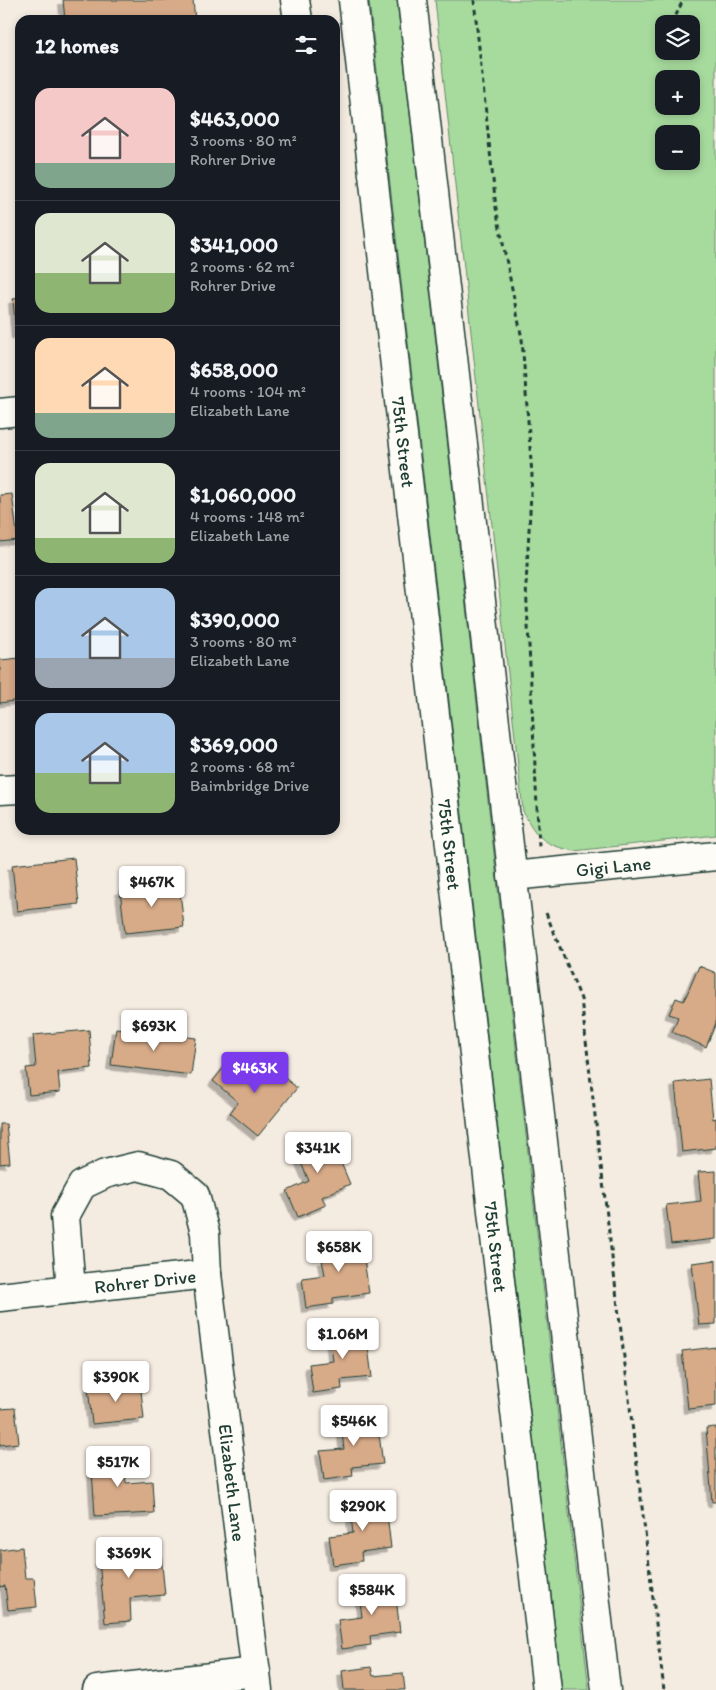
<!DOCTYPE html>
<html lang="en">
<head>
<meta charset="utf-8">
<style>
	body { margin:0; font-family:Itim,sans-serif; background:#20242c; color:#f1f3f6; height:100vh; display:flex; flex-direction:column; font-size:19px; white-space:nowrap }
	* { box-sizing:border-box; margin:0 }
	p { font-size:16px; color:#9ea1a6 }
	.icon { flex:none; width:28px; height:28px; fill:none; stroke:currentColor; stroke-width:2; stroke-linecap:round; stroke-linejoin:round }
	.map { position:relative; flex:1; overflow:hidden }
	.drawer { position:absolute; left:15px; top:15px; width:325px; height:820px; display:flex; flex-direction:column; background:#171b24; border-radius:15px; box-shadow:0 2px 8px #0003 }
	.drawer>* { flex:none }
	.controls { position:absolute; left:655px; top:15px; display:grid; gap:10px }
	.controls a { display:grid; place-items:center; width:45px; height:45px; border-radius:10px; background:#171b24; box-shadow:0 2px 8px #0003; font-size:25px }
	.price { position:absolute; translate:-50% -42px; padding:0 11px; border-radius:5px; background:#fff; color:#222; font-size:16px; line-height:32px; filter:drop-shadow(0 1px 2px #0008) }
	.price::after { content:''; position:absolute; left:50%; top:30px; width:15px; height:11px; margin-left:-8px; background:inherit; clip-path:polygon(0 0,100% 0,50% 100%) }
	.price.current { background:#7c3aed; color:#fff }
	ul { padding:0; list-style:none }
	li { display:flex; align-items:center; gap:15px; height:125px; padding:0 20px }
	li+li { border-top:1px solid #363941 }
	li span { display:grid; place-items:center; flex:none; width:140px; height:100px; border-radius:15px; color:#555 }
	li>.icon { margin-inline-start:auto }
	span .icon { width:60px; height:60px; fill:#fffc; stroke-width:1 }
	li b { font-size:21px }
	h2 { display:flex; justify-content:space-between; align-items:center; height:60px; padding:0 20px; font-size:21px }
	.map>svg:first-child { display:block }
	.green { fill:#a7db9e; stroke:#638c69; fill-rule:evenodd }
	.building { fill:#d7aa88; stroke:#1f3d34; filter:url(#shadow) }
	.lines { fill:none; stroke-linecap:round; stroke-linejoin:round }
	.minor-casing { stroke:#1f3d34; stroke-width:31 }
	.major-casing { stroke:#1f3d34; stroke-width:31 }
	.path { stroke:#1f3d34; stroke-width:3; stroke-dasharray:5 4; stroke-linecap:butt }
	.minor { stroke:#fdfcf7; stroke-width:28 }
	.major { stroke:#fdfcf7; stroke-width:28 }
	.labels { text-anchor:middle; stroke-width:4.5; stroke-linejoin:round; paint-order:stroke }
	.street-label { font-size:19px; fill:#1f3d34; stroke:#fdfcf7 }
</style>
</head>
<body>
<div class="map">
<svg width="716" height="1690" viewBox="0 0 716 1690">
	<defs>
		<filter id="shadow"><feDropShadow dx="-4.5" dy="4.5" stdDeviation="0" flood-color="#0004"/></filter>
	</defs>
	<rect width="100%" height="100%" fill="#f5ece1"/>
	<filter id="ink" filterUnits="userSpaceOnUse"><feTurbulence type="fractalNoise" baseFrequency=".02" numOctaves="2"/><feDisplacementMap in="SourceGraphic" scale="10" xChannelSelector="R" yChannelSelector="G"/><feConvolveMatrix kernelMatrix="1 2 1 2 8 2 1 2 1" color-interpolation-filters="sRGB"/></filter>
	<g filter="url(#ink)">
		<g class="green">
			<path d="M369,0H397L589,1690H562Z"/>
			<path d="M435,0H716V835L574,851C545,845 536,838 523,811ZM664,24H691V51H664ZM664,79H691V106H664ZM664,134H691V161H664Z"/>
		</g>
		<g class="building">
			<path d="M63,0H193L195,20H65Z"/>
			<path d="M20,298V334H16L13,299Z"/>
			<path d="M12,494L18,540L0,542V495Z"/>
			<path d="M20,658V700L0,703V660Z"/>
			<path d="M74,858L79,904L17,911L12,865Z"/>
			<path d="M179,883L184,927L125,933L120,890Z"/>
			<path d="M699,966L716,973V1023L706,1047L672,1032L678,1017L669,1014L676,998L684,1001Z"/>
			<path d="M116,1028L196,1038L191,1075L111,1065Z"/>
			<path d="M89,1030L92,1068L58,1072L60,1092L29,1095L26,1068L36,1067L33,1035Z"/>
			<path d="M232,1057L257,1078L268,1064L297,1088L258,1136L230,1113L238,1102L213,1081Z"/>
			<path d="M709,1079L713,1119L716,1118V1148L682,1152L675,1083Z"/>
			<path d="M0,1124H6L10,1163L0,1164Z"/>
			<path d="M328,1132L350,1184L322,1197L326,1205L298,1217L287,1191L309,1181L294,1147Z"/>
			<path d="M716,1171V1239L671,1244L666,1205L701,1201L698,1172Z"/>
			<path d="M360,1232L369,1293L333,1298V1304L306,1308L302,1278L325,1275L322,1260L330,1259L327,1237Z"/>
			<path d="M716,1260V1324L699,1325L692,1263Z"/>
			<path d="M365,1325L372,1377L341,1380L342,1389L313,1393L309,1364L333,1361L329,1330Z"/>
			<path d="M716,1347V1406L688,1409L682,1351Z"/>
			<path d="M140,1381L144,1419L92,1424L88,1387Z"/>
			<path d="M15,1408L19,1443L0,1445V1409Z"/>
			<path d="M376,1412L383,1464L352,1467L353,1476L324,1480L320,1451L344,1449L340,1417Z"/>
			<path d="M716,1427V1502H712L706,1428Z"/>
			<path d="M124,1453L126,1483L152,1481L154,1513L95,1516L91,1455Z"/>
			<path d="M385,1497L391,1548L361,1552L362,1561L333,1565L329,1536L353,1533L349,1501Z"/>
			<path d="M146,1542L147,1556L161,1555L165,1595L130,1598L131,1621L105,1623L99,1561H110L109,1546Z"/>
			<path d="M22,1547L25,1578H34L37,1607L8,1610L5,1586L0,1587V1550Z"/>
			<path d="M394,1581L400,1632L370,1636L371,1645L342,1649L338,1620L362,1617L358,1585Z"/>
			<path d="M371,1667L373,1676L403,1673L405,1690H344L342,1671Z"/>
		</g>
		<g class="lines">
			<g class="minor-casing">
				<g id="minor">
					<path d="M295,0L298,20"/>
					<path d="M0,413L20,411"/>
					<path d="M0,790L20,789"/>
					<path id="s1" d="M512,876L716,856"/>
					<path id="s2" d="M71,1289L65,1216L82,1185L105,1174L138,1166L171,1175L195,1195L205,1233L207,1274L258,1690"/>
					<path id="s3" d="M0,1297L207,1274"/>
					<path d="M97,1690L256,1672"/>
				</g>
			</g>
			<g class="major-casing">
				<g id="major">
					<path id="s4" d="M353,0L547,1690"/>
					<path d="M412,0L606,1690"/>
				</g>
			</g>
			<g class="path">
				<path d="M474,0L496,208L522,339L532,475L526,585L539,847"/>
				<path d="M672,24L683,0"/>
				<path d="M659,28H664"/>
				<path d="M546,913L581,999L664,1690"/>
			</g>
			<use href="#minor" class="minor"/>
			<use href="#major" class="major"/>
		</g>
	</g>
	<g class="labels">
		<g class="street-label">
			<text dy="7" stroke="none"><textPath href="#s4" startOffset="445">75th Street</textPath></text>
			<text dy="7" stroke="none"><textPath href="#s4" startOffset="850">75th Street</textPath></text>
			<text dy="7" stroke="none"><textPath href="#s1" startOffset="102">Gigi Lane</textPath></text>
			<text dy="7" stroke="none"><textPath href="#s4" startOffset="1255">75th Street</textPath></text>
			<text dy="7" stroke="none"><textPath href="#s3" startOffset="146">Rohrer Drive</textPath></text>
			<text dy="7" stroke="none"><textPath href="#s2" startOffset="524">Elizabeth Lane</textPath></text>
		</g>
	</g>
</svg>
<div class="controls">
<a><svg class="icon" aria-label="layers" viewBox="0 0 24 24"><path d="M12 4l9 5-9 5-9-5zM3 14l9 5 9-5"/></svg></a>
<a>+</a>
<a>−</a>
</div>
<b class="price" style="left:152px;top:908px">$467K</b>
<b class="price" style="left:154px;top:1052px">$693K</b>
<b class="price current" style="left:255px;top:1094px">$463K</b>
<b class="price" style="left:318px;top:1174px">$341K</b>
<b class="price" style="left:339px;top:1273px">$658K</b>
<b class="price" style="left:343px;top:1360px">$1.06M</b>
<b class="price" style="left:116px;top:1403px">$390K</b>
<b class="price" style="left:354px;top:1447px">$546K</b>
<b class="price" style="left:118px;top:1488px">$517K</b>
<b class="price" style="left:363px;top:1532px">$290K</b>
<b class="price" style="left:129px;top:1579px">$369K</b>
<b class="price" style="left:372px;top:1616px">$584K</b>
<section class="drawer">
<h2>12 homes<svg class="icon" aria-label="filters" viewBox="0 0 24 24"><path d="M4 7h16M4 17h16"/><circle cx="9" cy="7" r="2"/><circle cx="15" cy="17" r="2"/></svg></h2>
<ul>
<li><span style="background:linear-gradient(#f6c9c9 75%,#7fa58c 0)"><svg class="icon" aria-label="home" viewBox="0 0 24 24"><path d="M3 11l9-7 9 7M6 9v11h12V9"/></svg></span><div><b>$463,000</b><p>3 rooms · 80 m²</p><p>Rohrer Drive</p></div></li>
<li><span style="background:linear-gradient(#dfe7d0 60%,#8fb573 0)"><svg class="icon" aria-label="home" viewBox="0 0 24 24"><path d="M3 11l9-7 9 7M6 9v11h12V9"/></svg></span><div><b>$341,000</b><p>2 rooms · 62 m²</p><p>Rohrer Drive</p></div></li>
<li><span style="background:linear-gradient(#ffd9b3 75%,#7fa58c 0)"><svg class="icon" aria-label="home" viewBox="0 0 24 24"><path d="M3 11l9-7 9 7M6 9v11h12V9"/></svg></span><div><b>$658,000</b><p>4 rooms · 104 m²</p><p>Elizabeth Lane</p></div></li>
<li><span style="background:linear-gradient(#dfe7d0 75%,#8fb573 0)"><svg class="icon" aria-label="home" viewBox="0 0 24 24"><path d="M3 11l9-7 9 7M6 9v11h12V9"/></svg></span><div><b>$1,060,000</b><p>4 rooms · 148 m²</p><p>Elizabeth Lane</p></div></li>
<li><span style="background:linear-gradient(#a9c7e8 70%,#9aa5b1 0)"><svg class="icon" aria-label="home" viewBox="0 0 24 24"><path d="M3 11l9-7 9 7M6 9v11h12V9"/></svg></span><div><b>$390,000</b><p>3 rooms · 80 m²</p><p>Elizabeth Lane</p></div></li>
<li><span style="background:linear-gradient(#a9c7e8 60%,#8fb573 0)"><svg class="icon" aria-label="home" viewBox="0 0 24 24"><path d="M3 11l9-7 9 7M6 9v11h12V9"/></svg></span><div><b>$369,000</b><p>2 rooms · 68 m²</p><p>Baimbridge Drive</p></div></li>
</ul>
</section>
</div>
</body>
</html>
